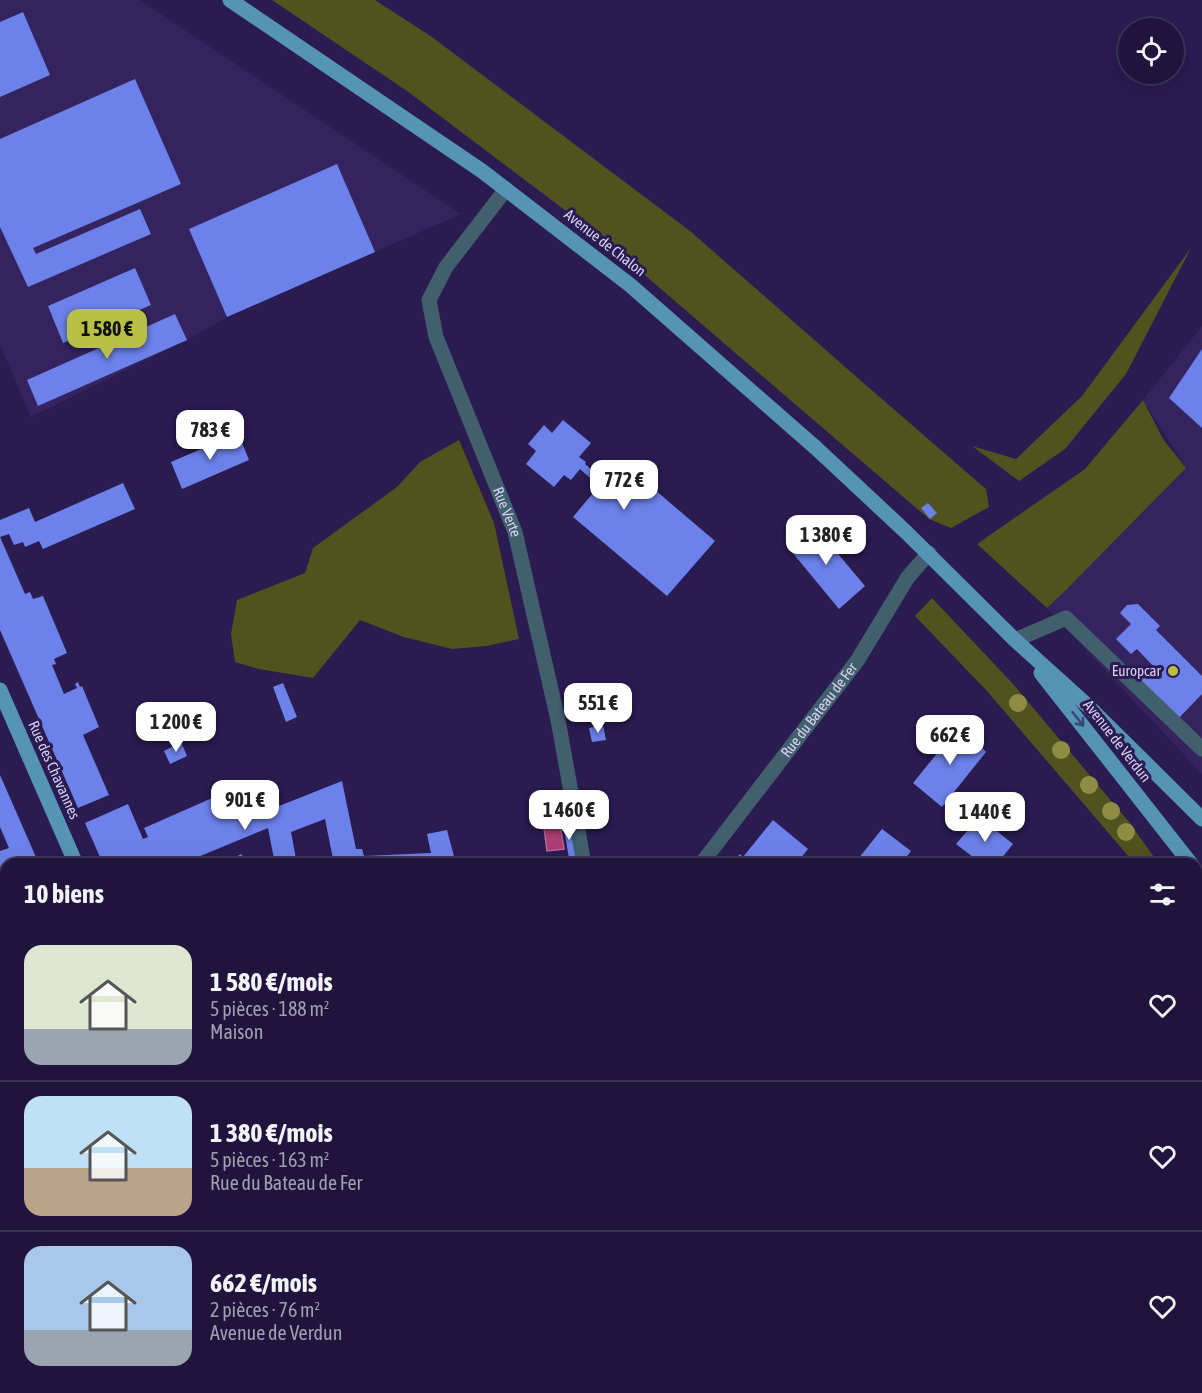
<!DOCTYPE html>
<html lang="fr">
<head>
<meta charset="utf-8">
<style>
	body { margin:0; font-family:"Asap Condensed",sans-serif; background:#2d2148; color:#f1f3f6; height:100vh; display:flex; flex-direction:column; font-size:22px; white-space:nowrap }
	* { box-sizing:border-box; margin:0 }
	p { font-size:20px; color:#a29eb0 }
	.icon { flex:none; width:33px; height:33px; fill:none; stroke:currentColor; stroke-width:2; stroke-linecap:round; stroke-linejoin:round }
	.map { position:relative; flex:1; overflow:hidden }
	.side { position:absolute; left:0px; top:858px; width:1203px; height:536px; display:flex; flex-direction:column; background:#20143d; border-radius:18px 18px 0 0; box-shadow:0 6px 24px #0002,0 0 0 2px #3d3357 }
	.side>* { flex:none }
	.buttons { position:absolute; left:1118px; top:18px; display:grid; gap:12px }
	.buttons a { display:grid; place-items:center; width:66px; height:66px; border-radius:50%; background:#20143d; box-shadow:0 6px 24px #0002,0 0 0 2px #3d3357; font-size:30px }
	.price { position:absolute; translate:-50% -51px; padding:0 14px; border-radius:12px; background:#fff; color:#222; font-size:20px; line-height:39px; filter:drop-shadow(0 2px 3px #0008) }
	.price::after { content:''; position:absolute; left:50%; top:36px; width:18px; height:14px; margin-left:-9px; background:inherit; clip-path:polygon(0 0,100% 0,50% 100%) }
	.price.active { background:#b9c046; color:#111 }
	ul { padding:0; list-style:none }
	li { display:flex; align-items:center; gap:18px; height:150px; padding:0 24px }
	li+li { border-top:2px solid #3d3357 }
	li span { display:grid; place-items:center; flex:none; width:168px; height:120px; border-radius:18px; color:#555 }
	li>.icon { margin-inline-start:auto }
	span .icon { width:72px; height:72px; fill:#fffc; stroke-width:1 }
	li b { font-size:26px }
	h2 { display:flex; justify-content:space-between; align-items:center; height:72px; padding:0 24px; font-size:26px }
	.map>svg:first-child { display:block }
	.built { fill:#34235f }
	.green { fill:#50531e }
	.water { fill:#ac3d75; stroke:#b9699b; stroke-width:1.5 }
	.building { fill:#6c81e9 }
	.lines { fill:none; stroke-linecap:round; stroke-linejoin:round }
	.minor { stroke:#425f6e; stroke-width:15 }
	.major { stroke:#5694b5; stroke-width:15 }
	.tree { fill:#8f8d44 }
	.oneway { stroke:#394574 }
	.poi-dot { fill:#b9c046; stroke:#2a1b51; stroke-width:2 }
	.labels { text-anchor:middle; stroke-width:6; stroke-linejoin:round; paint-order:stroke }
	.street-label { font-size:15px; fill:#d7d1f4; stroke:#2a1b51 }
	.poi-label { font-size:15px; fill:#d7d1f4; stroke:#2a1b51; text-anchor:end }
</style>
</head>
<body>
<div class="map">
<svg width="1202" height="1393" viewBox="0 0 1202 1393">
	<rect width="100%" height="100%" fill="#2a1b51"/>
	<g class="built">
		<path d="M0,0H140L461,214L227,317L187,340L31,417L0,345Z"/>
		<path d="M1202,326V774L1047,608L1067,589L1186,468L1143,400Z"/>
	</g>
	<g class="green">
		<path d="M272,0H375L432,37L690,231L868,387L986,489L989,507L951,528L929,519L598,235L407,91Z"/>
		<path d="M1191,248L1126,374L1065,449L1019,481L972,446L1016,459L1082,396Z"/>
		<path d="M1143,400L1163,439L1186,468L1067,589L1047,608L977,544L1085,469Z"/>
		<path d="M459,440L494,523L519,639L486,646L452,649L404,637L360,620L313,678L259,669L235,662L231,634L237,600L305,573L313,548L397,487L420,462Z"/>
		<path d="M932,598L1014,685L1129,822L1159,864H1135L987,691L915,616Z"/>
		<path d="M1197,1143L1202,1146V1269L1197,1267Z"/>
		<path d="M6,1161V1351L0,1353V1164Z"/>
		<path d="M1197,1354L1202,1358V1393H973L959,1388H1197Z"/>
		<path d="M388,1388H613L615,1393H379Z"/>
	</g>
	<g class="water">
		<path d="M559,818L564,849L547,851L543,820Z"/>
		<path d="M1197,1267L1202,1269V1358L1197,1354Z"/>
		<path d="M6,1351V1388H213L200,1393H0V1353Z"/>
		<path d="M257,1388H388L379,1393H267Z"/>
	</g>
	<g class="building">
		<path d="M23,12L50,75L0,97V22Z"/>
		<path d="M135,79L181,184L33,248L36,254L140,209L151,234L28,287L0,227V139Z"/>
		<path d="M337,164L375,252L227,317L189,229Z"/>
		<path d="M135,268L151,305L63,343L48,306Z"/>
		<path d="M175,314L187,340L38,406L27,380Z"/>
		<path d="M1202,349V428L1169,398Z"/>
		<path d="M563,420L591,443L579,457L586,462L585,464L604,480L621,461L715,541L667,596L573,517L599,486L580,469L571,480L564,475L554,487L526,464L536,451L528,444L544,425L552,433Z"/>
		<path d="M238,433L249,460L182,489L171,462Z"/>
		<path d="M123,483L135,509L43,549L39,541L25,547L23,542L14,545L9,534L0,537L25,594L30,592L33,599L43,596L67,653L54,659L56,664L52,665L64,694L77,688L75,684L78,682L80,687L82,686L99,727L83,735L109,795L78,808L0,630V520L29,508L35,522Z"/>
		<path d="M928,503L937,513L930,519L921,508Z"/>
		<path d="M813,524L865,586L839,609L787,546Z"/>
		<path d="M1138,604L1160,626L1156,630L1202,676V694L1175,722L1137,684L1154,667L1137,649L1131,654L1116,639L1131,624L1120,613L1127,605Z"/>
		<path d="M283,683L297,717L286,722L273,687Z"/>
		<path d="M961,724L986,752L942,807L913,783Z"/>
		<path d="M603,725L606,740L592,742L589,728Z"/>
		<path d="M181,742L187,756L170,764L164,751Z"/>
		<path d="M0,775L39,864H6V896L0,899V851L9,848L0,827Z"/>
		<path d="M251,781L264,812L342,781L356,849H362L364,856L431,853L427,834L447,830L456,864H334L325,819L291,832L297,864H275L268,828L181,864H103L85,823L128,804L143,839L148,837L144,828Z"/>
		<path d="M569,817L577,864H570L562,818Z"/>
		<path d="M979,817L1013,844L997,864H982L956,844Z"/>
		<path d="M773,820L808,849L796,864H732L740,854L743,857Z"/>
		<path d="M882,829L911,851L901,864H854Z"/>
		<path d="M242,854L243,864H219Z"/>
		<path d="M0,971L6,978V1064L0,1067Z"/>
		<path d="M644,1388H687L671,1393H646Z"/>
	</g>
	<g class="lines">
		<g class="minor">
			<path id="s1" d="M506,189L446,267L429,300L436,337L515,532L558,720L584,864"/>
			<path d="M1015,640L1066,618L1202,749"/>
			<path id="s2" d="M701,864L857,661L908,577L929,553"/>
			<path d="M0,947L6,955"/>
			<path d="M0,1081L6,1078"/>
			<path d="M1197,1121L1202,1124"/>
			<path d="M805,1388L807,1393"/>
			<path d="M718,1393L733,1388"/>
		</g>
		<g class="major">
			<path d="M230,0L482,171L630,285L816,448L906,532L1015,640L1088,706L1202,819"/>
			<path d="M1041,673L1191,864"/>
			<path d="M0,690L76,864"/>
			<path d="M1197,872L1202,879"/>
			<path d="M303,1388L305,1393"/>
		</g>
	</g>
	<g class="tree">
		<circle cx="1018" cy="703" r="9"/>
		<circle cx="1061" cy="750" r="9"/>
		<circle cx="1089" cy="785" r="9"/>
		<circle cx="1111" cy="811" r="9"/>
		<circle cx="1126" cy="832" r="9"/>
	</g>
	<defs><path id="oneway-shaft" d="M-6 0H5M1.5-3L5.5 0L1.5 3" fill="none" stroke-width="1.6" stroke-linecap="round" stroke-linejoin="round" transform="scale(1.5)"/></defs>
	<use class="oneway" href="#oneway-shaft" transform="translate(1078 719) rotate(52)"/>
	<circle class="poi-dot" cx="1173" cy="671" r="6"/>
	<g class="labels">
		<g class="street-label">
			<text transform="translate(605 243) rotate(38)" y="5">Avenue de Chalon</text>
			<text dy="5" stroke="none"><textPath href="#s1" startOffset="362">Rue Verte</textPath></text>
			<text dy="5" stroke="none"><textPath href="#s2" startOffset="194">Rue du Bateau de Fer</textPath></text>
			<text transform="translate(1117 741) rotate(52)" y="5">Avenue de Verdun</text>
			<text transform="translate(54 770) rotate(66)" y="5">Rue des Chavannes</text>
		</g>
		<g class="poi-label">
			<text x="1161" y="676">Europcar</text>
		</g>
	</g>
</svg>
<div class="buttons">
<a><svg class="icon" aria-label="locate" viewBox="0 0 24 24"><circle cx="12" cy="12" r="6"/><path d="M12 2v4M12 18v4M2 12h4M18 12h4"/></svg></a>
</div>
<b class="price active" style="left:107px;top:360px">1 580 €</b>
<b class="price" style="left:210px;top:461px">783 €</b>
<b class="price" style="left:624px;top:511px">772 €</b>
<b class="price" style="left:826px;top:566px">1 380 €</b>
<b class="price" style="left:598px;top:734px">551 €</b>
<b class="price" style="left:176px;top:753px">1 200 €</b>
<b class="price" style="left:950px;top:766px">662 €</b>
<b class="price" style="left:245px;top:831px">901 €</b>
<b class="price" style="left:569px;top:841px">1 460 €</b>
<b class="price" style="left:985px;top:843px">1 440 €</b>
<section class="side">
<h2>10 biens<svg class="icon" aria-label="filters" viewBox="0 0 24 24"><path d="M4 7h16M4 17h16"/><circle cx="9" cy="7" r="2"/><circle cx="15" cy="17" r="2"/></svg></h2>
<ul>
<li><span style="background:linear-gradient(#dfe7d0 70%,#9aa5b1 0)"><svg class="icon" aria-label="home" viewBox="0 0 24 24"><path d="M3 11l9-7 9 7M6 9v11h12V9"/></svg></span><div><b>1 580 €/mois</b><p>5 pièces · 188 m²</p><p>Maison</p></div><svg class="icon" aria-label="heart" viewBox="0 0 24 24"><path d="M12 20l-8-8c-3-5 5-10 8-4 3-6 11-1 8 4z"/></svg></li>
<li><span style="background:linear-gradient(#bfe0f5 60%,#b9a48a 0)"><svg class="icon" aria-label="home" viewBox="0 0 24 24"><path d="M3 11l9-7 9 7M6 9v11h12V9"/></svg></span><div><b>1 380 €/mois</b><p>5 pièces · 163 m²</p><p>Rue du Bateau de Fer</p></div><svg class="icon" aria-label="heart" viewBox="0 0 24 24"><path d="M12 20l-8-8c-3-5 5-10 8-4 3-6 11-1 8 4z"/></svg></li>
<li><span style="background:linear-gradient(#a9c7e8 70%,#9aa5b1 0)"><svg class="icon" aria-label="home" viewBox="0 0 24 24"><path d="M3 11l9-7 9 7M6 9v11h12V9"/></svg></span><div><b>662 €/mois</b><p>2 pièces · 76 m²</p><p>Avenue de Verdun</p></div><svg class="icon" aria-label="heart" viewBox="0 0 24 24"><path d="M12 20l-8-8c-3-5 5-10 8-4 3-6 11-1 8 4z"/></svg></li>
</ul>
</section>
</div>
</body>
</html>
